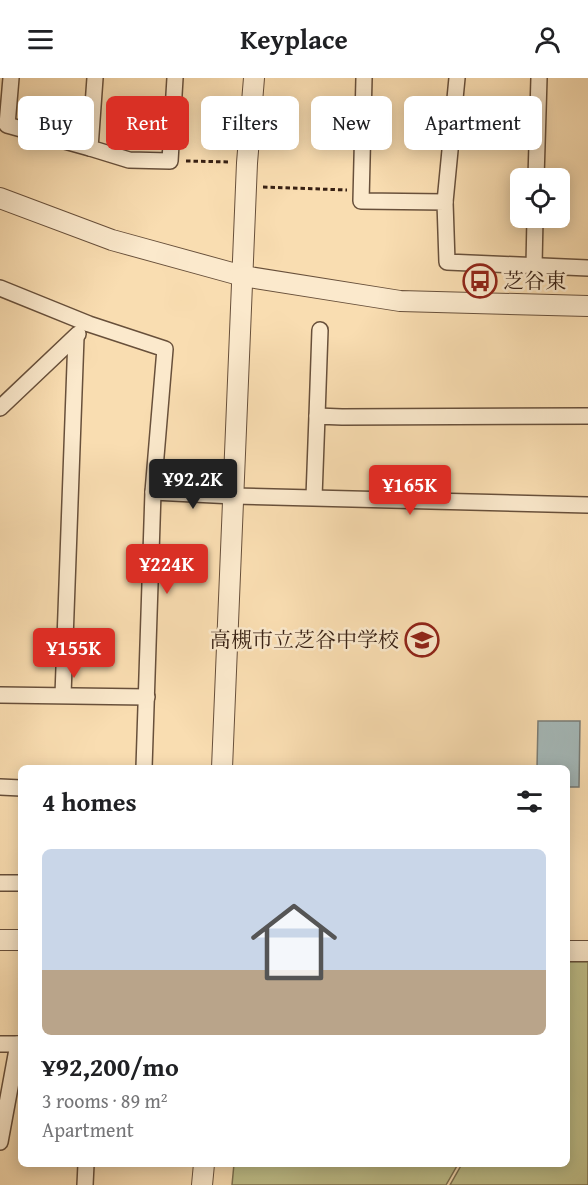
<!DOCTYPE html>
<html lang="en">
<head>
<meta charset="utf-8">
<style>
	body { margin:0; font-family:"Gentium Book Plus","Noto Serif JP",serif; background:#f2f2f2; color:#202124; height:100vh; display:flex; flex-direction:column; font-size:22px; white-space:nowrap }
	* { box-sizing:border-box; margin:0 }
	p { font-size:20px; color:#757577 }
	.icon { flex:none; width:33px; height:33px; fill:none; stroke:currentColor; stroke-width:2; stroke-linecap:round; stroke-linejoin:round }
	.map { position:relative; flex:1; overflow:hidden }
	.sheet { position:absolute; left:18px; top:687px; width:552px; height:402px; display:flex; flex-direction:column; background:#fff; border-radius:9px; box-shadow:0 3px 15px #0003 }
	.sheet>* { flex:none }
	.hud { position:absolute; left:18px; top:18px; width:552px; height:54px; display:flex; gap:12px }
	.tools { position:absolute; left:510px; top:90px; display:grid; gap:12px }
	.tools a { display:grid; place-items:center; width:60px; height:60px; border-radius:9px; background:#fff; box-shadow:0 3px 15px #0003; font-size:30px }
	.price { position:absolute; translate:-50% -51px; padding:0 14px; border-radius:6px; background:#d93025; color:#fff; font-size:20px; line-height:39px; filter:drop-shadow(0 2px 3px #0008) }
	.price::after { content:''; position:absolute; left:50%; top:36px; width:18px; height:14px; margin-left:-9px; background:inherit; clip-path:polygon(0 0,100% 0,50% 100%) }
	.price.active { background:#222; color:#fff }
	ul { padding:0; list-style:none }
	li { display:grid; align-content:center; gap:12px; height:318px; padding:0 24px }
	li span { display:grid; place-items:center; height:186px; border-radius:9px; color:#555 }
	li>.icon { margin-inline-start:auto }
	span .icon { width:108px; height:108px; fill:#fffc; stroke-width:1 }
	li b { font-size:26px }
	h2 { display:flex; justify-content:space-between; align-items:center; height:72px; padding:0 24px; font-size:26px }
	.tag { padding:0 21px; border-radius:9px; background:#fff; box-shadow:0 3px 15px #0003; font-size:21px; line-height:54px }
	.tag.active { background:#d93025; color:#fff }
	header { display:flex; justify-content:space-between; align-items:center; height:78px; padding:0 24px; background:#fff; font-size:27px; font-weight:700 }
	.map>svg:first-child { display:block }
	.green { fill:#c0c08a; stroke:#7c704f; stroke-width:1.5 }
	.water { fill:#a4b8b8; stroke:#797c76; stroke-width:1.5 }
	.lines { fill:none; stroke-linecap:round; stroke-linejoin:round }
	.minor-casing { stroke:#68503b; stroke-width:18 }
	.tertiary-casing { stroke:#68503b; stroke-width:22 }
	.path { stroke:#382114; stroke-width:3; stroke-dasharray:4.5 3; stroke-linecap:butt }
	.minor { stroke:#fbe9cc; stroke-width:15 }
	.tertiary { stroke:#fbe9cc; stroke-width:20 }
	.labels { text-anchor:middle; stroke-width:5; stroke-linejoin:round; paint-order:stroke }
	.poi-label { font-size:21px; fill:#382114; stroke:#fbe9cc; text-anchor:start }
</style>
</head>
<body>
<header><svg class="icon" aria-label="menu" viewBox="0 0 24 24"><path d="M4 6h16M4 12h16M4 18h16"/></svg>Keyplace<svg class="icon" aria-label="person" viewBox="0 0 24 24"><circle cx="12" cy="8" r="4"/><path d="M4 21q1-7 8-7t8 7"/></svg></header>
<div class="map">
<svg width="588" height="1107" viewBox="0 0 588 1107">
	<rect width="100%" height="100%" fill="#f9ddb1"/>
	<filter id="stains"><feTurbulence type="fractalNoise" baseFrequency=".00333" numOctaves="4"/><feColorMatrix values="0 0 0 0 .2 0 0 0 0 .09 0 0 0 0 .02 0 0 0 .5 -.17"/></filter>
	<radialGradient id="worn" r=".72"><stop offset=".6" stop-color="#630" stop-opacity="0"/><stop offset="1" stop-color="#630" stop-opacity=".3"/></radialGradient>
	<g class="green">
		<path d="M567,884H588V1107H450L462,1086H567Z"/>
		<path d="M234,1086H458L446,1107H232Z"/>
	</g>
	<path class="water" d="M538,643H580L579,709H567V690H537Z"/>
	<g class="lines">
		<g class="minor-casing">
			<g id="minor">
				<path d="M11,0L7,47L90,70"/>
				<path d="M95,0L90,70L129,82L170,83L175,0"/>
				<path d="M364,0L361,123L445,124L447,184L588,190"/>
				<path d="M536,100L539,0"/>
				<path d="M445,124L457,0"/>
				<path d="M534,188L535,140"/>
				<path d="M0,210L89,246L165,271L153,414L144,690"/>
				<path d="M0,330L78,256"/>
				<path d="M317,338L320,252"/>
				<path d="M153,414L234,418L588,427"/>
				<path d="M314,419L317,338L342,339L588,338"/>
				<path d="M0,617L147,619"/>
				<path d="M63,617L76,259"/>
				<path d="M0,709L21,710"/>
				<path d="M0,805H21"/>
				<path d="M0,966H21"/>
				<path d="M0,1064L18,966"/>
				<path d="M85,1107L86,1086"/>
			</g>
		</g>
		<g class="tertiary-casing">
			<g id="tertiary">
				<path d="M0,120L112,162L243,198L400,223L588,228"/>
				<path d="M222,690L247,85L254,0"/>
				<path d="M0,862H21"/>
				<path d="M567,873H588"/>
				<path d="M202,1107L204,1086"/>
			</g>
		</g>
		<g class="path">
			<path d="M186,83L231,84"/>
			<path d="M263,109L347,112"/>
		</g>
		<use href="#minor" class="minor"/>
		<use href="#tertiary" class="tertiary"/>
	</g>
	<defs>
		<g id="bus-ring" transform="scale(1.725)"><circle r="9.5" fill="#fbe9cc" stroke="#8f2418" stroke-width="1.5"/><path d="M-5-6H5V4H4V6H2V4H-2V6H-4V4H-5ZM-3.5-4V0h7V-4ZM-3.5 1.2v1.5H-2V1.2ZM2 1.2v1.5H3.5V1.2Z" fill="#8f2418"/></g>
		<g id="school-ring" transform="scale(1.725)"><circle r="9.5" fill="#fbe9cc" stroke="#8f2418" stroke-width="1.5"/><path d="M0-5L7-2L0 1L-7-2ZM-4 1L0 2.5L4 1V4Q0 6-4 4Z" fill="#8f2418"/></g>
	</defs>
	<g fill-rule="evenodd">
		<use href="#bus-ring" x="480" y="203"/>
		<use href="#school-ring" x="422" y="562"/>
	</g>
	<g class="labels">
		<g class="poi-label">
			<text x="503" y="210">芝谷東</text>
			<text x="399" y="569" text-anchor="end">高槻市立芝谷中学校</text>
		</g>
	</g>
	<rect width="100%" height="100%" filter="url(#stains)"/>
	<rect width="100%" height="100%" fill="url(#worn)"/>
</svg>
<div class="tools">
<a><svg class="icon" aria-label="locate" viewBox="0 0 24 24"><circle cx="12" cy="12" r="6"/><path d="M12 2v4M12 18v4M2 12h4M18 12h4"/></svg></a>
</div>
<b class="price active" style="left:193px;top:432px">¥92.2K</b>
<b class="price" style="left:410px;top:438px">¥165K</b>
<b class="price" style="left:167px;top:517px">¥224K</b>
<b class="price" style="left:74px;top:601px">¥155K</b>
<div class="hud">
<a class="tag">Buy</a>
<a class="tag active">Rent</a>
<a class="tag">Filters</a>
<a class="tag">New</a>
<a class="tag">Apartment</a>
</div>
<section class="sheet">
<h2>4 homes<svg class="icon" aria-label="filters" viewBox="0 0 24 24"><path d="M4 7h16M4 17h16"/><circle cx="9" cy="7" r="2"/><circle cx="15" cy="17" r="2"/></svg></h2>
<ul>
<li><span style="background:linear-gradient(#c9d6e8 65%,#b9a48a 0)"><svg class="icon" aria-label="home" viewBox="0 0 24 24"><path d="M3 11l9-7 9 7M6 9v11h12V9"/></svg></span><div><b>¥92,200/mo</b><p>3 rooms · 89 m²</p><p>Apartment</p></div></li>
</ul>
</section>
</div>
</body>
</html>
